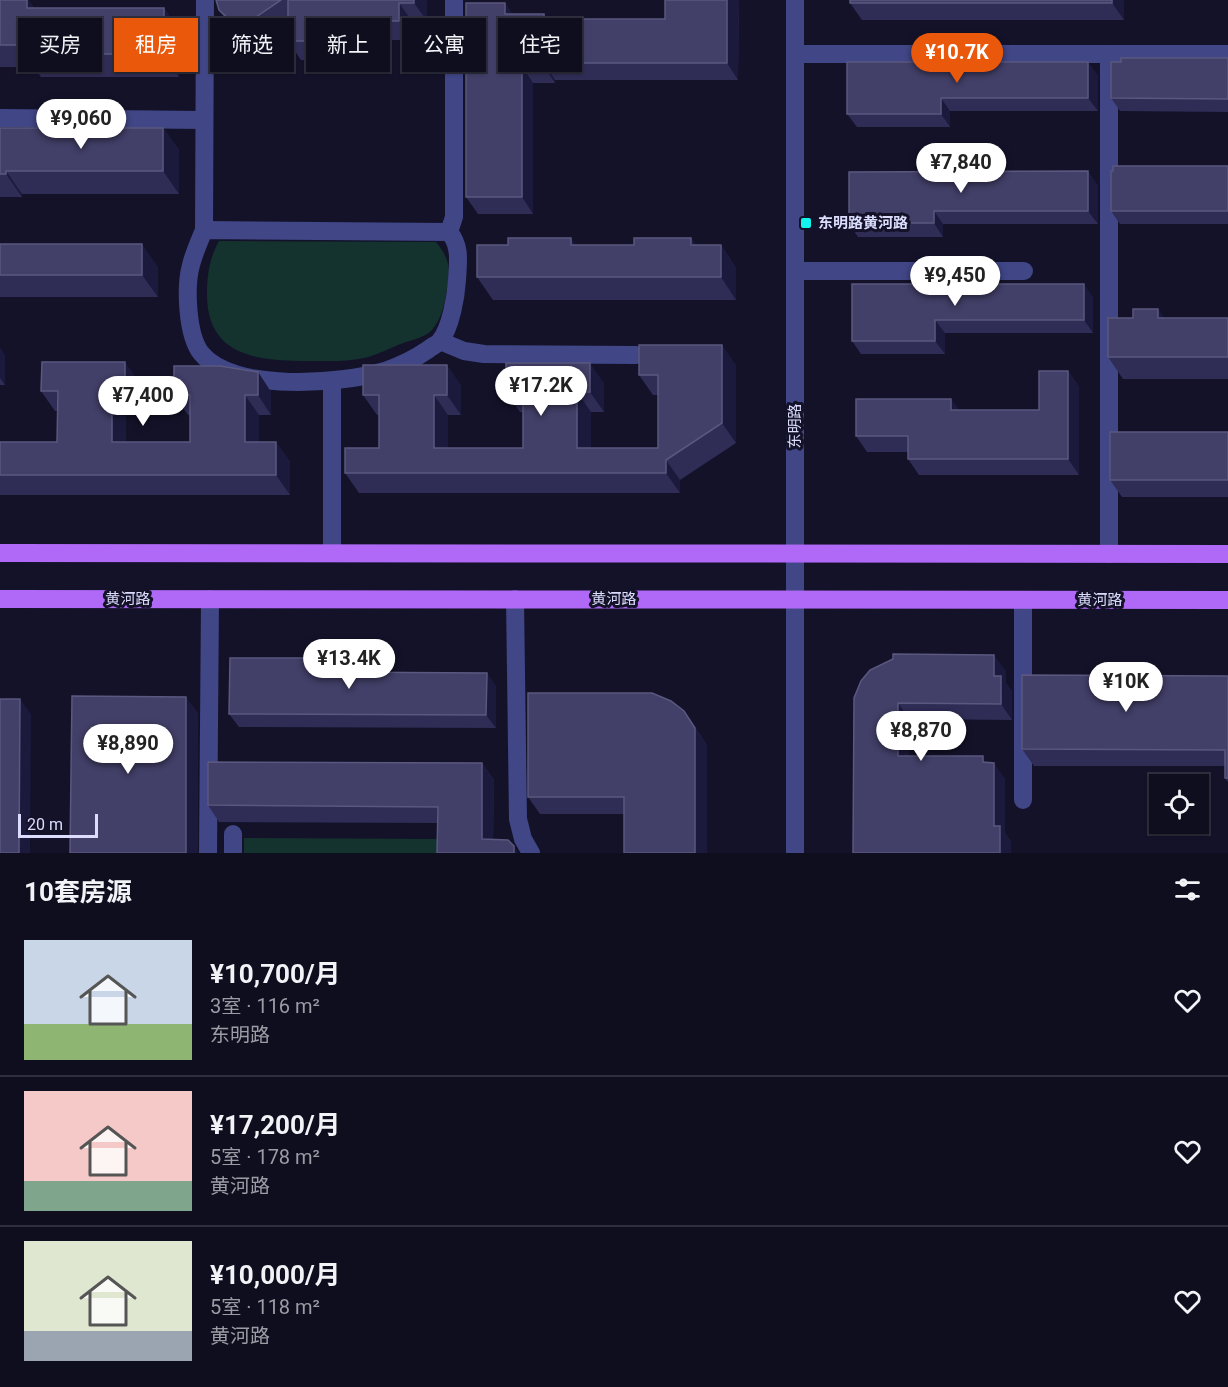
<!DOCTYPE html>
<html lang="zh">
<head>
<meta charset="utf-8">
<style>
	body { margin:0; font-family:Roboto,"Noto Sans SC",sans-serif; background:#171728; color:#f1f3f6; height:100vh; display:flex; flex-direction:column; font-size:22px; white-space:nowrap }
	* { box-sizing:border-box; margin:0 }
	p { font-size:20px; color:#9b9ca4 }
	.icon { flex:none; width:33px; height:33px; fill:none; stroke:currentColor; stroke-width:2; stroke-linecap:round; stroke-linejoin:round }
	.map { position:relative; height:853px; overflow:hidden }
	.panel { display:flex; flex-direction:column; background:#0e0e1f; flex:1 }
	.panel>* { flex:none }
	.banner { position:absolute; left:18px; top:18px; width:600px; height:54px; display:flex; gap:12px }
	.buttons { position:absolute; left:1149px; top:774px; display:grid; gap:12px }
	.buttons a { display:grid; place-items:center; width:60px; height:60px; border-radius:0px; background:#0e0e1f; box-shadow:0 2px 4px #0004,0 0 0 2px #2e2e3d; font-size:30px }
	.scale { position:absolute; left:18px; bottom:15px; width:80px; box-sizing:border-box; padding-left:6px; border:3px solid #dcddfd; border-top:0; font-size:16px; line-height:21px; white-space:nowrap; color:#dcddfd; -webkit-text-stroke:4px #131229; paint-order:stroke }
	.price { position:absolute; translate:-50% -51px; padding:0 14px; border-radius:21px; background:#fff; color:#222; font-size:20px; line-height:39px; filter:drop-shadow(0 2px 3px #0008) }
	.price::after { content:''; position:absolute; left:50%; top:36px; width:18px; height:14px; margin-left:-9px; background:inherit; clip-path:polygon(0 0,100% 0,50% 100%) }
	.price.selected { background:#ea580c; color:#fff }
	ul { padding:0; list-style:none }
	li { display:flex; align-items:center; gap:18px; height:150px; padding:0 24px }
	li+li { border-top:2px solid #2e2e3d }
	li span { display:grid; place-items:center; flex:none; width:168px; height:120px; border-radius:0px; color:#555 }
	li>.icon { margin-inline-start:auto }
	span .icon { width:72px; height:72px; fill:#fffc; stroke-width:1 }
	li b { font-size:26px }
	h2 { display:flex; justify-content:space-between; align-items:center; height:72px; padding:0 24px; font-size:26px }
	.tag { padding:0 21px; border-radius:0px; background:#0e0e1f; box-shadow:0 2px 4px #0004,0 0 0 2px #2e2e3d; font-size:21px; line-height:54px }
	.tag.selected { background:#ea580c; color:#fff }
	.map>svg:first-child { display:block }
	.green { fill:#15332e }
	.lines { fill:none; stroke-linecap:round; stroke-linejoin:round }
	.minor { stroke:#404686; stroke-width:18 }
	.major { stroke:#b069f7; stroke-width:18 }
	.wall { fill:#2f2c56 }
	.shaded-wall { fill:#1c1a3c }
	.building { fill:#423f68; stroke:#5a587f; stroke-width:1.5 }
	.poi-dot { fill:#13f2ec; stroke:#131229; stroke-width:2 }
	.labels { text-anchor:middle; stroke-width:6; stroke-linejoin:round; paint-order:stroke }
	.poi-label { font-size:15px; font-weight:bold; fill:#dcddfd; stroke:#131229; text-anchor:start }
	.street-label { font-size:15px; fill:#dcddfd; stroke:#131229 }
</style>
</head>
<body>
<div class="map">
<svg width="1228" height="853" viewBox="0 0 1228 853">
	<rect width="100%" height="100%" fill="#131229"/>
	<g class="green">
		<path d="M219,241L436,242C449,258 451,268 447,288C445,303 442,319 431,331C424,338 407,341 398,345C388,349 378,354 368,357C349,362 327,361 308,361C259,361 206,357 207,293C207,274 210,257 219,241Z"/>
		<path d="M244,838L438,839V853H244Z"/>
	</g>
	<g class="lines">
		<g class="minor">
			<path d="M795,54H1228"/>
			<path d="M1109,54V554"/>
			<path d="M0,118L204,120"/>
			<path d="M204,230L449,232C461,246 458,262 457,280C456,296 451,327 440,341C438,344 432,346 429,349C416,358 400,366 385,371C341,384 233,393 201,353C187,335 185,287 191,265C194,253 199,242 204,230Z"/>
			<path d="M204,230L205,0"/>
			<path d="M449,232L454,217V0"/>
			<path d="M795,271H1024"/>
			<path d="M440,341L464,351L484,354L636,355"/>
			<path d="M332,553V382"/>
			<path d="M515,599L518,819L523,839L531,853"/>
			<path d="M1023,600V800"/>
			<path d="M208,853L210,599"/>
			<path d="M233,853V834"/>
			<path d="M795,853V0"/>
		</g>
		<g class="major">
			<path d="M0,553L1228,554"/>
			<path d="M0,599L1228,600"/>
		</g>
	</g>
	<g class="wall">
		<path d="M0,0H28L34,8H164L179,31V77H41L34,67H0Z"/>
		<path d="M216,0H427V21H412V40H348V60H301L288,41V23L263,40L253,42L244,40L232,29L219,10Z"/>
		<path d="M665,0H739L738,80H555V83H533V214H478L466,197L505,3L512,14H544L547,19H665Z"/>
		<path d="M1124,0V20H862L850,3Z"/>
		<path d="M1228,58V112L1120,111L1111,98Z"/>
		<path d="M847,62L1098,75V111H950V127H857L847,114Z"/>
		<path d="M0,128H163L179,150V194H22V197H0Z"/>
		<path d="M1228,166V224H1120L1111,211Z"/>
		<path d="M1098,185V224H943V237H858L849,223Z"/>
		<path d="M691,238L696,245H721L736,268V300H493L477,277L576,245H634Z"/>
		<path d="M0,244L158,267V297H0Z"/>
		<path d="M852,284L1093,297V333H945V354H861L852,341Z"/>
		<path d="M1164,318H1228V379H1123L1108,357Z"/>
		<path d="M0,348L5,356V385H0Z"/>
		<path d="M736,365V443L680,480V493H359L345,473L379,448V415H377L363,395L461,385V415H448V448H523V412H520L506,392L604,383V412H591V448H658V395H653L639,375Z"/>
		<path d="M1068,371L1079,387V475H919L908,459V452H867L856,436L960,410H1039Z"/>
		<path d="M258,372L271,392V415H259V442L290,461V495H0V442H57L58,411H55L41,391L139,382V411H126V442H190V415H188L174,395Z"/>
		<path d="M1228,432V497H1122L1110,480Z"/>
		<path d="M327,658L337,672L496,686V728L239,727L229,714Z"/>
		<path d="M1006,671V683L1012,692V720L909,719V756L987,762L1005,779V833L1011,842V853H853L854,698Z"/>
		<path d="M1228,676V782L1225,778V766H1034L1022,749Z"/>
		<path d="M684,711L707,745L624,814H540L528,797Z"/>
		<path d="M482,763L494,780L493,840L438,823L219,822L208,805Z"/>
	</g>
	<g class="shaded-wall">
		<path d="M27,0H28L43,21L27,8Z"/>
		<path d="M414,0H427V21L414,3Z"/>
		<path d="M727,0H739L738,80L727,63Z"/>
		<path d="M1112,0H1124V20L1112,3Z"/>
		<path d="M399,3L412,21V40L399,21Z"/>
		<path d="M505,3L516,20L505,14Z"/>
		<path d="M164,8L179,31V77L164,54Z"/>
		<path d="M335,21L348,40V60L335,41Z"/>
		<path d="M1088,62L1098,75V111L1088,98Z"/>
		<path d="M544,63L555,80V83L544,66Z"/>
		<path d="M522,66L533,83V214L522,197Z"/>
		<path d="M941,98L950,111V127L941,114Z"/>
		<path d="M163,128L179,150V194L163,171Z"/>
		<path d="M6,171L22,194V197L6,174Z"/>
		<path d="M1088,171L1098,185V224L1088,211Z"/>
		<path d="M934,211L943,224V237L934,223Z"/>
		<path d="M571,238L587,260L571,245Z"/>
		<path d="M691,238L707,261L691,245Z"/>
		<path d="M142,244L158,267V297L142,275Z"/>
		<path d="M721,245L736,268V300L721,277Z"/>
		<path d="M1084,284L1093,297V333L1084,320Z"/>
		<path d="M1158,309L1174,331L1158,318Z"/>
		<path d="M935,320L945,333V354L935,341Z"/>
		<path d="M722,345L736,365V443L722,423Z"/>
		<path d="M0,348L5,356V385L0,378Z"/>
		<path d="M125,362L139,382V411L125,391Z"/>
		<path d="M590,363L604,383V412L590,392Z"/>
		<path d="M447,365L461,385V415L447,395Z"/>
		<path d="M1068,371L1079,387V475L1068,459Z"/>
		<path d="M258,372L271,392V415L258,395Z"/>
		<path d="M112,391L126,411V461L112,442Z"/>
		<path d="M577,392L591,412V468L577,448Z"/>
		<path d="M245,395L259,415V461L245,442Z"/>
		<path d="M434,395L448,415V468L434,448Z"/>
		<path d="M951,399L963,415L951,410Z"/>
		<path d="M276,442L290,461V495L276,475Z"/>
		<path d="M666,460L680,480V493L666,473Z"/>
		<path d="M994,655L1006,671V683L1012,692V720L1001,704L994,676Z"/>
		<path d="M327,658L337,671V685L327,672Z"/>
		<path d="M487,673L496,686V728L486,715Z"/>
		<path d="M186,697L198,713V853H186Z"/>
		<path d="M20,699L31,714L30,853H19Z"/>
		<path d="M898,703L909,719V772L898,756Z"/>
		<path d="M684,711L707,745V853H695Z"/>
		<path d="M482,763L494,780L493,853L482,839Z"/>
		<path d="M994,763L1005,779V833L1011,842V853H1000L994,826Z"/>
		<path d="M514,846L518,853H514Z"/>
	</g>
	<g class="building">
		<path d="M0,0H27V8H164V54H25V45H0Z"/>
		<path d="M216,0H281L250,21L240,23L231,21L219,10Z"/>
		<path d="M288,0H414V3H399V21H335V41H288Z"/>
		<path d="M665,0H727V63H544V66H522V197H466V3H505V14H544V19H665Z"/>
		<rect x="850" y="0" width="262" height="3"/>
		<path d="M1121,58H1228V99L1111,98V62H1121Z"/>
		<path d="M847,62H1088V98H941V114H847Z"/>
		<path d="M0,128H163V171H6V174H0Z"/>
		<path d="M1113,166H1228V211H1111V171H1113Z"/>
		<path d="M1088,171V211H934V223H849V172Z"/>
		<path d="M508,238H571V245H634V238H691V245H721V277H477V245H508Z"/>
		<rect x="0" y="244" width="142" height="31"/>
		<path d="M852,284H1084V320H935V341H852Z"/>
		<path d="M1133,309H1158V318H1228V357H1108V318H1133Z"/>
		<path d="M639,345H722V423L666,460V473H345V448H379V395H363V365H447V395H434V448H523V392H506V363H590V392H577V448H658V375H639Z"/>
		<path d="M42,362H125V391H112V442H190V395H174V366H220L258,372V395H245V442H276V475H0V442H57L58,391H41Z"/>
		<path d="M1039,371H1068V459H908V436H856V399H951V410H1039Z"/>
		<rect x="1110" y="432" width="118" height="48"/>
		<path d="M893,654L994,655V676H1001V704L898,703V756H983V762L994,763V826H1000V853H853L854,698L861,681L870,670L893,659Z"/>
		<path d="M230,658H327V672L487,673L486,715L229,714Z"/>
		<path d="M1022,675L1228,676V778H1225V750L1022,749Z"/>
		<path d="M528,693H652L671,701L684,711L695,728V853H624V797H528Z"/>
		<path d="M72,696L186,697V853H70Z"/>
		<path d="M0,699H20L19,853H0Z"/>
		<path d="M208,762L482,763V839L508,840L514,846V853H437L438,807L208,805Z"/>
	</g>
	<rect class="poi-dot" x="800" y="217" width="12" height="12" rx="3"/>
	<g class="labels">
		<g class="poi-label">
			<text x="818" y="228">东明路黄河路</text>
		</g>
		<g class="street-label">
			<text transform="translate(795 426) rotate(-90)" y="5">东明路</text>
			<text x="128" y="604">黄河路</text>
			<text x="614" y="604">黄河路</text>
			<text x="1100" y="605">黄河路</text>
		</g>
	</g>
</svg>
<div class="buttons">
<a><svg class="icon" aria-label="locate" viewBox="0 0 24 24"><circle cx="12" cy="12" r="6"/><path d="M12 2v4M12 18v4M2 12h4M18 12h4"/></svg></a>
</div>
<div class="scale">20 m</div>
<b class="price selected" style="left:957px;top:84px">¥10.7K</b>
<b class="price" style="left:81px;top:150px">¥9,060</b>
<b class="price" style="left:961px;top:194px">¥7,840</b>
<b class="price" style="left:955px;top:307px">¥9,450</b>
<b class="price" style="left:541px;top:417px">¥17.2K</b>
<b class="price" style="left:143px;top:427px">¥7,400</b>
<b class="price" style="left:349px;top:690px">¥13.4K</b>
<b class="price" style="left:1126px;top:713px">¥10K</b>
<b class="price" style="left:921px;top:762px">¥8,870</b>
<b class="price" style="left:128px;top:775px">¥8,890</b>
<div class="banner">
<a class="tag">买房</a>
<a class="tag selected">租房</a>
<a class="tag">筛选</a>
<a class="tag">新上</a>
<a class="tag">公寓</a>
<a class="tag">住宅</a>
</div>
</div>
<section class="panel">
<h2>10套房源<svg class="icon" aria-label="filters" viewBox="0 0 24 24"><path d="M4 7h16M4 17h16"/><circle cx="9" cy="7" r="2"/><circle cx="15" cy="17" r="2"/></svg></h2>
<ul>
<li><span style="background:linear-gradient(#c9d6e8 70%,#8fb573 0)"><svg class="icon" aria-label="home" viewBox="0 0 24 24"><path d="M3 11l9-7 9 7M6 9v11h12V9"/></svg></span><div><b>¥10,700/月</b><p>3室 · 116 m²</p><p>东明路</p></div><svg class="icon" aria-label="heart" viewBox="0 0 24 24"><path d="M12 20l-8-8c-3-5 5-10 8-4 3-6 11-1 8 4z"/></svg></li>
<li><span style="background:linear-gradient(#f6c9c9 75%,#7fa58c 0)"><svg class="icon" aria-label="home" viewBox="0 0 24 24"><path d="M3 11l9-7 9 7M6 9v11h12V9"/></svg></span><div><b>¥17,200/月</b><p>5室 · 178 m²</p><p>黄河路</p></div><svg class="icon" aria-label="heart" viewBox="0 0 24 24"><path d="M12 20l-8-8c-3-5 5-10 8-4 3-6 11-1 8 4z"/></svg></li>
<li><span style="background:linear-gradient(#dfe7d0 75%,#9aa5b1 0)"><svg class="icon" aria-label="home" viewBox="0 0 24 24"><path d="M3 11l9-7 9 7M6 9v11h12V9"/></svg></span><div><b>¥10,000/月</b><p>5室 · 118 m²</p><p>黄河路</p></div><svg class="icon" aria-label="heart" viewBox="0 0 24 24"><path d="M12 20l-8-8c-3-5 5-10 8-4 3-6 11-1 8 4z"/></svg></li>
</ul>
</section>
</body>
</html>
